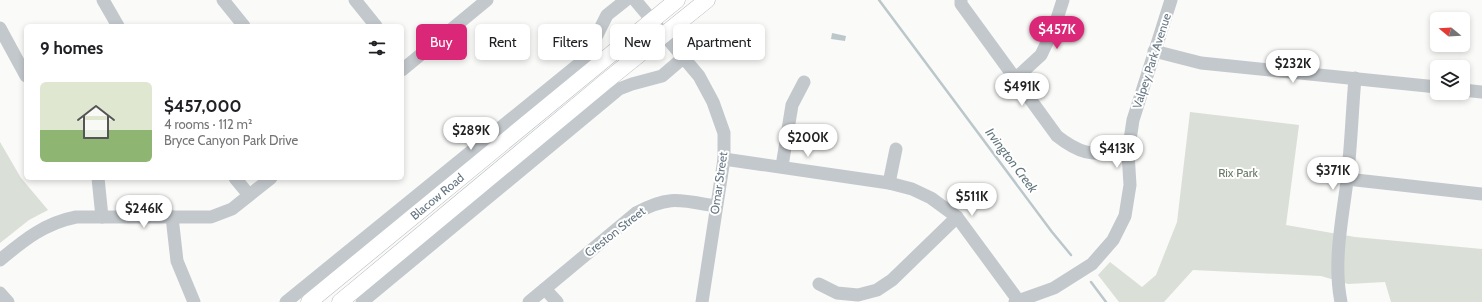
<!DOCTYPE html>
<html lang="en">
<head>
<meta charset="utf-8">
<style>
	body { margin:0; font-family:Cabin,sans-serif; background:#f2f2f2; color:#202124; height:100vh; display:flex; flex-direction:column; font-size:15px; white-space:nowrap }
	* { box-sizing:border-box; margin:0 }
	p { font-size:13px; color:#757577 }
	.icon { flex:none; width:22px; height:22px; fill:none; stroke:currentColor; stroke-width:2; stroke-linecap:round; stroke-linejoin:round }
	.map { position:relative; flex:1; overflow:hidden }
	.panel { position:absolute; left:24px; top:24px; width:380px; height:156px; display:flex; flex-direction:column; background:#fff; border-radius:6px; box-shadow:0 2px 6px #0003 }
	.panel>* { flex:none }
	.hud { position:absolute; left:416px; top:24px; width:380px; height:36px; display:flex; gap:8px }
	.needle { width:26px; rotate:288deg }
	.buttons { position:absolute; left:1430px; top:12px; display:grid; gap:8px }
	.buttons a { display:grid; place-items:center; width:40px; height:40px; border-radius:6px; background:#fff; box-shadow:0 2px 6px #0003; font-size:20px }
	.price { position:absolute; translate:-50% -34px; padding:0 9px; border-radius:14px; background:#fff; color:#222; font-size:13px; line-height:26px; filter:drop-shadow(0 1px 2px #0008) }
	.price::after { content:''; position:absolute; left:50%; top:24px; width:12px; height:9px; margin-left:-6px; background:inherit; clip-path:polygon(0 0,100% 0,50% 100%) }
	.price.selected { background:#db2777; color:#fff }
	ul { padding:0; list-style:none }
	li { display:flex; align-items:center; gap:12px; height:100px; padding:0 16px }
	li span { display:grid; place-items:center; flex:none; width:112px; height:80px; border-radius:6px; color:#555 }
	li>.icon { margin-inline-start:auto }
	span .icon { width:48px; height:48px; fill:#fffc; stroke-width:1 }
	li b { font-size:17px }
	h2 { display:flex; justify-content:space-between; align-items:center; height:48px; padding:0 16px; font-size:17px }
	.pill { padding:0 14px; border-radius:6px; background:#fff; box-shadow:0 2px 6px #0003; font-size:14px; line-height:36px }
	.pill.selected { background:#db2777; color:#fff }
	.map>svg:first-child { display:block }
	.green { fill:#dadfd7 }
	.water { fill:#bbc7cb }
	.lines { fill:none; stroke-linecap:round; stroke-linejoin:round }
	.stream { stroke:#bbc7cb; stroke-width:2.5 }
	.major-casing { stroke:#b5babe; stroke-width:17 }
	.minor { stroke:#c3c8cc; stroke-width:13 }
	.major { stroke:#fff; stroke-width:16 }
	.labels { text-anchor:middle; stroke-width:4; stroke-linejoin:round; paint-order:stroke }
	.street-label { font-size:12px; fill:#657683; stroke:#fff }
	.park-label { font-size:12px; fill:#687a64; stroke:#fff }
	.water-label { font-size:13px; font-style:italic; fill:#60757c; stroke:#fff }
</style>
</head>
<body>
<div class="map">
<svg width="1482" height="302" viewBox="0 0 1482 302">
	<rect width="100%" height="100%" fill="#fafaf8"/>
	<g class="green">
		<path d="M1190,112L1299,125L1286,225L1355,237L1482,249V302H1391L1385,282L1348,284L1321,276L1193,270L1164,302H1119L1098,275L1110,262L1142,287L1156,275L1177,222Z"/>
		<path d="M0,142L21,178L48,210L29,220L0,243Z"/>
	</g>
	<path class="water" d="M832,33L846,36L845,41L831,39Z"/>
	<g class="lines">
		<g class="stream">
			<path d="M879,0L1052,232L1071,255"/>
			<path d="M1091,282L1106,302"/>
		</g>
		<g class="major-casing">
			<g id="major">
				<path id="s1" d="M309,302L677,0"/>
				<path d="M340,302L605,82L707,0"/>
			</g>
		</g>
		<g class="minor">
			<path d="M103,0L118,26"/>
			<path d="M223,0L244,26"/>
			<path d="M355,0L376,26"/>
			<path d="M635,0L699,76L713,102L724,133V159L702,302"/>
			<path d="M961,0V4L1057,136C1085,158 1095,153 1128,153"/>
			<path d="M0,28L26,76"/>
			<path d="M1154,51L1201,63L1437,87"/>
			<path d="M402,70L487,0"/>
			<path d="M1016,78L1041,55L1054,28L1063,0"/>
			<path d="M1463,90L1482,92"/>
			<path d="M724,159L889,183L912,189L931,198L957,217L1018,300"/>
			<path d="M782,166L792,105L804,82"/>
			<path d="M98,178L102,217"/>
			<path d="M235,178L249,195"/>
			<path d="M1347,179L1482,194"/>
			<path d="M889,183L896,149"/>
			<path d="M172,217L177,261L194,302"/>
			<path d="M0,260C24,240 45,223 76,217H211L232,209L271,178"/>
			<path d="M819,284L837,293L858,295L877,290L892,280L957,217"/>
			<path d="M545,289L557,302"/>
			<path d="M0,293L8,302"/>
			<path d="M286,302L585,59L607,15L626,0"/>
			<path d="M362,302L619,89L632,84L662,76L683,58"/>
			<path d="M529,302L636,213C669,195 680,200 715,206"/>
			<path d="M1015,302L1054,288L1092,264L1113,240L1125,216L1130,185L1128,153L1133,120L1171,0"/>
			<path d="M1341,302C1333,262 1342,221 1347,181C1351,147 1352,112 1355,78"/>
		</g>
		<use href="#major" class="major"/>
	</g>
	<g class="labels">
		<g class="street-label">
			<text transform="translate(1152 61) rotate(-72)" y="4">Valpey Park Avenue</text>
			<text transform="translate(719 183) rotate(-82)" y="4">Omar Street</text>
			<text dy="4" stroke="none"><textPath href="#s1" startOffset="166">Blacow Road</textPath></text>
			<text transform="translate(615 232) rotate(-38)" y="4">Creston Street</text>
		</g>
		<g class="park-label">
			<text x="1238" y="177">Rix Park</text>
		</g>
		<g class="water-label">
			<text transform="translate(1012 160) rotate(53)" y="5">Irvington Creek</text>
		</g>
	</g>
</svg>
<div class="buttons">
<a><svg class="needle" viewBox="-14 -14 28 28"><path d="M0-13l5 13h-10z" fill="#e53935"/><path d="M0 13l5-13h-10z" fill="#757577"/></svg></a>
<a><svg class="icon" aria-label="layers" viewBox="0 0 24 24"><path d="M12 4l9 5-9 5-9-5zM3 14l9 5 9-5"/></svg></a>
</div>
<b class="price selected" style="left:1057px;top:50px">$457K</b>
<b class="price" style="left:1293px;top:84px">$232K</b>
<b class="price" style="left:1022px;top:107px">$491K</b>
<b class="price" style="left:471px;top:151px">$289K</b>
<b class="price" style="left:808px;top:158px">$200K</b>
<b class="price" style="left:1117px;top:169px">$413K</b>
<b class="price" style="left:1333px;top:191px">$371K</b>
<b class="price" style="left:972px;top:217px">$511K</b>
<b class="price" style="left:144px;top:229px">$246K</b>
<div class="hud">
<a class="pill selected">Buy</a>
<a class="pill">Rent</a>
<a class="pill">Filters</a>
<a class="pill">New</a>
<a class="pill">Apartment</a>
</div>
<section class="panel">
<h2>9 homes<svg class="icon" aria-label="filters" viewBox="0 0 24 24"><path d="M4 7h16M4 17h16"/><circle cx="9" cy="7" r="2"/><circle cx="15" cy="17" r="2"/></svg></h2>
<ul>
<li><span style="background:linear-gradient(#dfe7d0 60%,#8fb573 0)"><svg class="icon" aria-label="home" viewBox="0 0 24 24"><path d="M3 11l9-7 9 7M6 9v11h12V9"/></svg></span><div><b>$457,000</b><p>4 rooms · 112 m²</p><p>Bryce Canyon Park Drive</p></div></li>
</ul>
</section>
</div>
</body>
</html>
